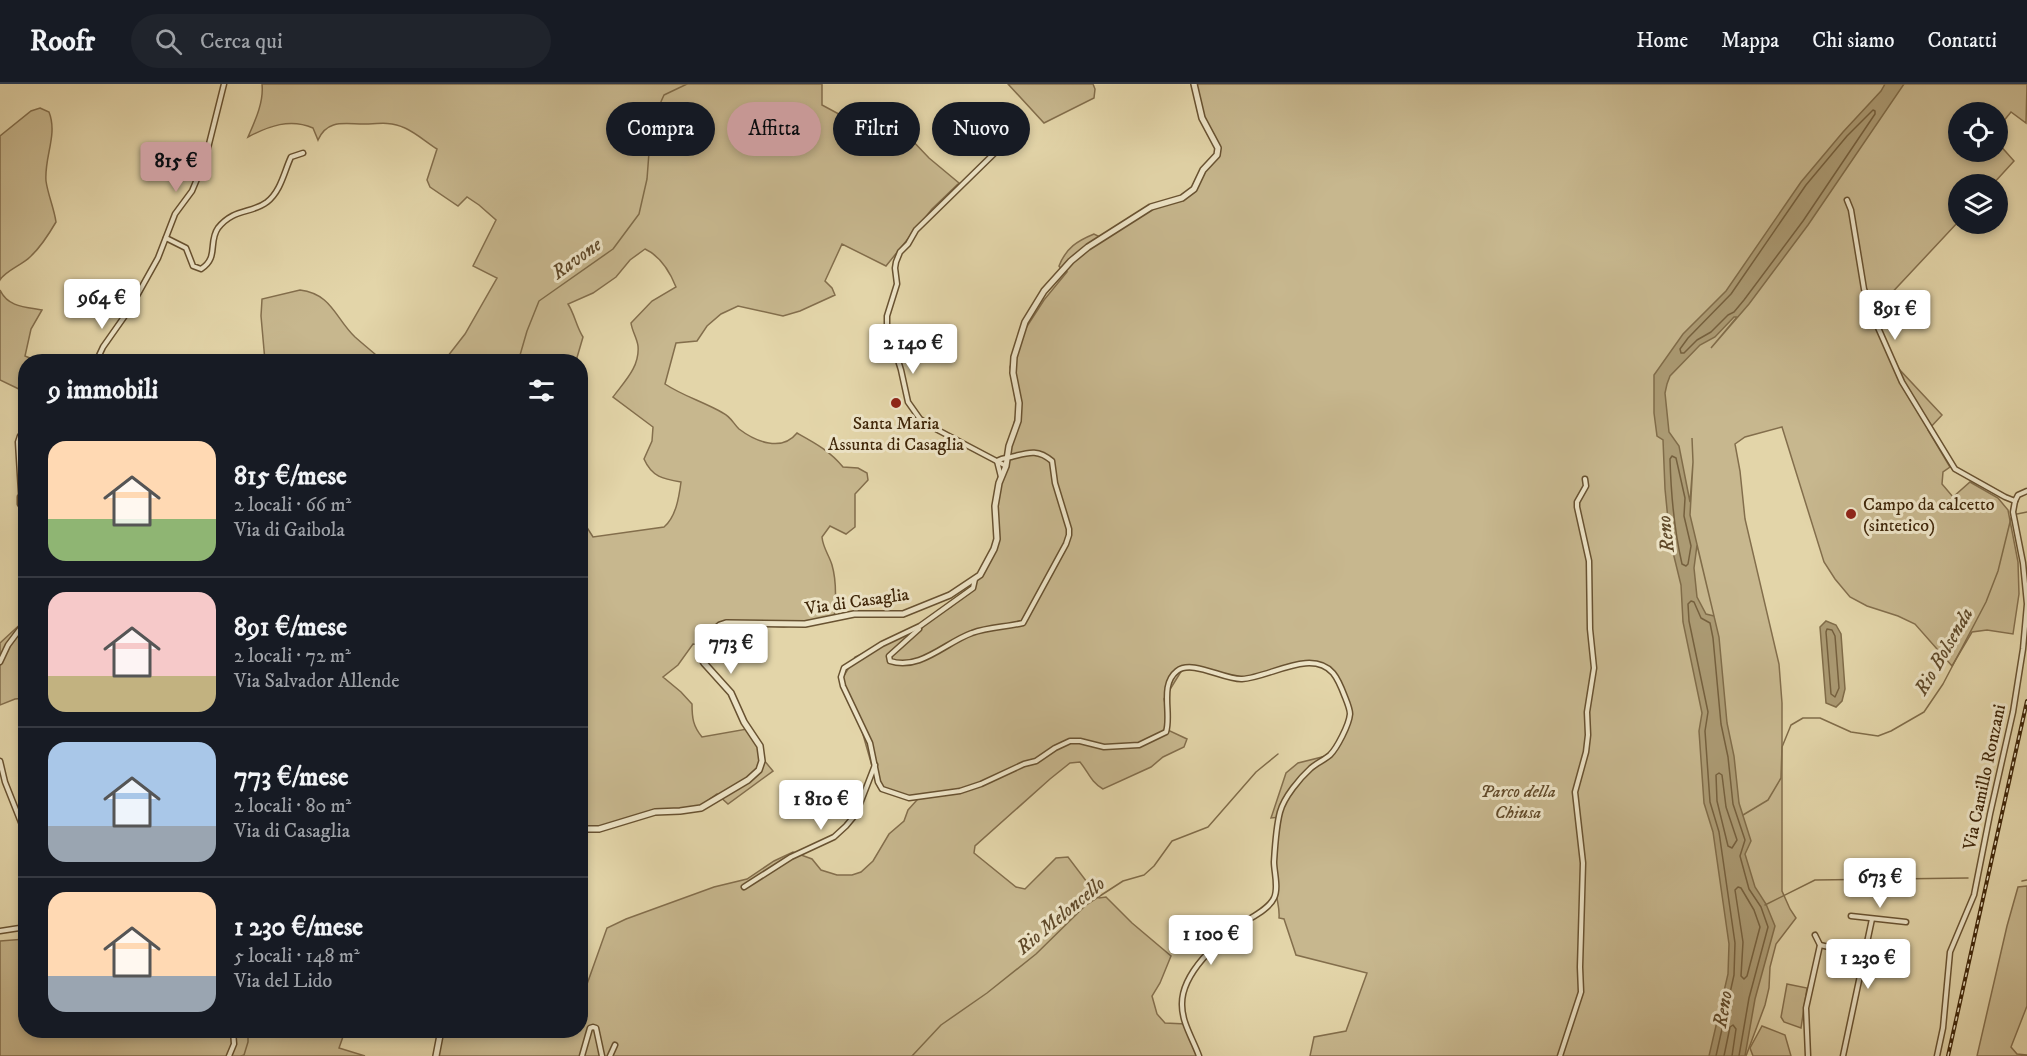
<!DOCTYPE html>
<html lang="it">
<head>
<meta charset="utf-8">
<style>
	body { margin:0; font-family:"IM FELL DW Pica",serif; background:#20242c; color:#f1f3f6; height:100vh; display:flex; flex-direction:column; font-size:22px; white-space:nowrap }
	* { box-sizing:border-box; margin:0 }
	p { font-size:20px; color:#9ea1a6 }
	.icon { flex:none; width:33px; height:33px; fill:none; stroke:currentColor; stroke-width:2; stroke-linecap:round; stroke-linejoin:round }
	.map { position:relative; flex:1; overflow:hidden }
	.drawer { position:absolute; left:18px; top:270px; width:570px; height:684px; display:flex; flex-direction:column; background:#171b24; border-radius:24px; box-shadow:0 3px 9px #0003 }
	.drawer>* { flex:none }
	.top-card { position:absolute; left:606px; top:18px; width:570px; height:54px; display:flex; gap:12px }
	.fabs { position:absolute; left:1948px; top:18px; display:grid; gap:12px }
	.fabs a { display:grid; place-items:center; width:60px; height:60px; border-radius:50%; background:#171b24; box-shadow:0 3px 9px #0003; font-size:30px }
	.price { position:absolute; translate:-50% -51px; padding:0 14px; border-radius:6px; background:#fff; color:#222; font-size:20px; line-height:39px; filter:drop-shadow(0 2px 3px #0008) }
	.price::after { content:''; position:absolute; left:50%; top:36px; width:18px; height:14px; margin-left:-9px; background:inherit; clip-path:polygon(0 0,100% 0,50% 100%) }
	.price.on { background:#c59692; color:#111 }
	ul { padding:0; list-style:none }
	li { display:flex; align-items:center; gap:18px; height:150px; padding:0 30px }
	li+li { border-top:2px solid #363941 }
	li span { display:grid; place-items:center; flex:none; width:168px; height:120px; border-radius:18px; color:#555 }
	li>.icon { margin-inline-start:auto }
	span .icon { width:72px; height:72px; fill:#fffc; stroke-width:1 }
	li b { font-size:26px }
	h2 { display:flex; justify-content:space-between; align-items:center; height:72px; padding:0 30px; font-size:26px }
	.pill { padding:0 21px; border-radius:27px; background:#171b24; box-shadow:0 3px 9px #0003; font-size:21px; line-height:54px }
	.pill.on { background:#c59692; color:#111 }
	header { display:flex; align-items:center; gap:36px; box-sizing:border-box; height:84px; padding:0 30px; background:#171b24; border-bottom:2px solid #363941 }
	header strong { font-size:28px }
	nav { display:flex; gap:33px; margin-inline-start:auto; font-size:21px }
	.search { width:420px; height:54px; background:#20242c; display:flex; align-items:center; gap:15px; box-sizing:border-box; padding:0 21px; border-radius:33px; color:#9ea1a6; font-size:22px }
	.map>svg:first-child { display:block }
	.green { fill:#c7b78e; stroke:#836e4c; stroke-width:1.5 }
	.water { fill:#ab9a73; stroke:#806c49; stroke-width:1.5; fill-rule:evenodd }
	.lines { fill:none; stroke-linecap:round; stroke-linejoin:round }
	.shore { stroke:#75603e; stroke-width:1.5 }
	.stream { stroke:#806c49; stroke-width:1.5 }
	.minor-casing { stroke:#685231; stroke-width:7 }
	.tertiary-casing { stroke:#685231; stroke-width:8 }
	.minor { stroke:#ede4c7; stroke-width:4 }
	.tertiary { stroke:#ede4c7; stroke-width:5 }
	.rail-casing { stroke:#3f2609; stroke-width:4 }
	.rail { stroke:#ede4c7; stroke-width:1.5; stroke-dasharray:4.5; stroke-linecap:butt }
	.poi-dot { fill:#8f2418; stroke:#ede4c7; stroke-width:2 }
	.labels { text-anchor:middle; stroke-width:6; stroke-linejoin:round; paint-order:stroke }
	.poi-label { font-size:18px; fill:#3f2609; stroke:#ede4c7 }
	.street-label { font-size:18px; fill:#3f2609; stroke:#ede4c7 }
	.park-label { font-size:18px; font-style:italic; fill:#614a2a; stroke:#ede4c7 }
	.water-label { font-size:20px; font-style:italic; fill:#5f4929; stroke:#ede4c7 }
</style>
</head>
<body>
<header>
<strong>Roofr</strong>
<div class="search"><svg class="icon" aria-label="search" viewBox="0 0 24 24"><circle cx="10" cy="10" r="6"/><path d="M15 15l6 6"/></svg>Cerca qui</div>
<nav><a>Home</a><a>Mappa</a><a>Chi siamo</a><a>Contatti</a></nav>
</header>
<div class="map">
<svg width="2027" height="972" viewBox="0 0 2027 972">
	<rect width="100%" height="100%" fill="#e3d5a9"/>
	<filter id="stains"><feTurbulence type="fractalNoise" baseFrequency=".00333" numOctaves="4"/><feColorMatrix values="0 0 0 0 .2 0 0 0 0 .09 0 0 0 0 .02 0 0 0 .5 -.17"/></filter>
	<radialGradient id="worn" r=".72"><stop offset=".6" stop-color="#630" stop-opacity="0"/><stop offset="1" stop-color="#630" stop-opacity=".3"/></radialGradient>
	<g class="green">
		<path d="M262,0H822V21L848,35L887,43L908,52L929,74L959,99L932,125L886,182L842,160L825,197L832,204L835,211L800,227L783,232L738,222L721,230L707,242L697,257L676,259L665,300C683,312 704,318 723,329C731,333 733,339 739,345C756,358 782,368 797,349C815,359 830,367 843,383L858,384L867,389L868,396L855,410V443L846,450L830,442L822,453C823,464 829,471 832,481C837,498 836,517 834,535L784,543L736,540L721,542L712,549L704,561L693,560L678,581L663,593L681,608L692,620C692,634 693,642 702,653L747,645L761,662L763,675L773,687L728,720L717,710L697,724L660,726L609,741L581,744V434L593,453L664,443C676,433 679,413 681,398C663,395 652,393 644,375L652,357L653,343L613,313C624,298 640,283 638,262C637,254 632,247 631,239L652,217L676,203C670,188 660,172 645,165L630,176L616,193L593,209L568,220C575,231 576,242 583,253L576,277H444L465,250L497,194L473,182L496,136L479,121L467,113L458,122L430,103L427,96L437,65C426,58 416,49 405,44C393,38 381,39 368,40C348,41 328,33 318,56L313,44C290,34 269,42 248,53C255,37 264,18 262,0Z"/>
		<path d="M1008,0H1093L1095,5L1094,14L1044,39Z"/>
		<path d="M1194,0H2027L2026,39L2011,28L1998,44V28H1959V68H1998V59L2014,77L1993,100H1959V137L1872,230L1899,285L1942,331L1928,346L1950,383L1943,388L1942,400L1953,413L1970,398L1998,414L2008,426L2018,478L2019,510L2013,550L1987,546L1972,548L1952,582L1915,540L1898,532L1867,522L1850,513L1835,495L1824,478L1782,343L1745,353L1735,360L1740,387L1745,435L1779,580L1782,619V807L1790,825L1796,834L1776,860L1770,883L1769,904L1765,921L1746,972H1310L1314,953L1346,947L1367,889L1296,871L1284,835L1279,834C1280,823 1276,815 1276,805C1275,781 1277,757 1281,733L1271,734L1286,689L1298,679L1330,671L1350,633L1342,607L1329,584L1314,577L1241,597L1207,585L1182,586L1164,615L1169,640L1159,651L1168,646L1187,655L1184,663L1163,673L1151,683L1103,705C1090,697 1089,689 1080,678L1070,679L1050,695L975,762L974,769L1016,803L1025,805L1056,774L1068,773L1099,814L1106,813L1132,839L1171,872L1160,899L1152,912L1157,930L1165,939L1186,940L1199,972H436L442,947L580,946L581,917L607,844L626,835L714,803L747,795L774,777L793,768L812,775L821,786L837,791H852L861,788L873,777L889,750L904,737L908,726L917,716L885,708L884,704L878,703L860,640L842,595L855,573L900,553L951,523L976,497L999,453L993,434L1017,326L1010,283L1022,250L1044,216L1067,188L1063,187L1059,182C1066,164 1077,157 1094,150L1104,155L1127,137L1190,109L1196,94L1219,70L1197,26Z"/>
		<path d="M40,24L49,28C58,51 44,73 46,97C48,111 54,124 56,138C49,150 41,163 30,173C22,181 5,187 0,196V52L31,27Z"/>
		<path d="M0,206C8,223 25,223 42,226L31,245L25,272L37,277L26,278L25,308L0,296Z"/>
		<path d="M300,206C332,210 335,234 355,253C364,261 374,269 383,277H265L261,232L262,215Z"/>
		<path d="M25,536V614L15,615L0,621V559Z"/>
		<path d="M2027,802V922L2011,963L2017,970L2027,971V972H1977L2007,842L2018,803Z"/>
		<path d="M25,855L26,946L345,947L339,964L365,972H0V857Z"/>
		<path d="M1787,900L1807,904L1801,944L1784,938L1781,933Z"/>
		<path d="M1762,942L1785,951L1791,972H1753L1750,964Z"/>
	</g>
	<g class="water">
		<path d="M1885,0H1904L1808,141L1749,220L1711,264L1737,233H1734L1715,253L1700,261L1670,292L1667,300L1665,309L1669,348L1679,362L1690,418L1693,378L1692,354L1693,378L1690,431L1719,553L1727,639L1734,672L1739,719L1751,757L1745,770L1755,803L1766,820L1775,842L1755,915L1745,972H1709L1728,890L1729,860L1713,748L1704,719L1699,647L1702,629L1683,538L1681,501L1670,456L1665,405L1663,356L1657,352L1654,329V291L1683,250L1726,207L1801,98L1843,48L1881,7ZM1697,461L1714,532L1706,530L1697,513L1694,484Z"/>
		<path d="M1826,537L1836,541L1841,550L1845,605L1842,617L1836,623L1826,619L1820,543Z"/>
	</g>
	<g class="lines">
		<g class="shore">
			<path d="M1873,26L1875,27V30L1803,137L1744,216L1734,228L1728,231L1711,248L1697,256L1684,269H1681L1680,265L1688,254L1731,210L1806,101L1847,52Z"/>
			<path d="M1672,372L1676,374L1685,414L1684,432L1691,462L1688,480L1686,482L1682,480C1674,445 1671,411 1670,375Z"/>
			<path d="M1827,545L1832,546L1835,552L1839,604L1835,613L1831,610L1826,548Z"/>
			<path d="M1719,689L1722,691L1726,723L1737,756L1732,764L1728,762L1717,717L1716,691Z"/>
			<path d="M1738,803L1741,804L1754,826L1760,843L1747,892L1744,895L1741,892L1743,858L1735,806Z"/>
			<path d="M1716,972L1734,891L1735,859L1719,748L1710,718L1705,647L1708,628L1689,537L1688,520L1691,517L1694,518L1701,534L1710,539L1713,554L1721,640L1728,673L1733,720L1745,756L1740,772L1749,805L1761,823L1768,843L1749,914L1739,972"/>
			<path d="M1724,972L1730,943L1733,941L1736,945L1732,972"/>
		</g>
		<g class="stream">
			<path d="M518,278L527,247L539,217L613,165L639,130L647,95L650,55L655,31L664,11L687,0"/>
			<path d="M2017,430L2027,428"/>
			<path d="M1743,731L1768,716L1781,694L1782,663L1791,641L1803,634H1820L1851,648L1878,652L1891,647L1924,628L1943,600L1986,518L1998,487L2011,434"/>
			<path d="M2022,797L2027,796"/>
			<path d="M1765,821L1815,796L1968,794"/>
			<path d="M241,972L244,971L248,958V946"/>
			<path d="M912,972L941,941L987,909L1036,870L1086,821L1123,797L1144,791L1154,782L1172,757L1208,743L1256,688L1278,670"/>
		</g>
		<g class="minor-casing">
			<g id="minor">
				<path d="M1847,116L1851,126L1864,205L1876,239L1902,298L1955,385L2005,413L2015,417"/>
				<path d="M166,154L186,164L193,182L201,185C219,174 208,158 218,144C234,124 251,130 267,118C281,107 284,88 291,73L303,69"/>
				<path d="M96,278L103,263L129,226L158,174L175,130L192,107L205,76L224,0"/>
				<path d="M997,377L1001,393"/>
				<path d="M1006,382L932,343L920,335L908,318L901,286L887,241V232L897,200L895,184L896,178L900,168L908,160L916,146L1007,57"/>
				<path d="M20,413V420L26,430"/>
				<path d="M2015,417L2018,411L2027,407"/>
				<path d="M22,424L18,358L20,352L26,345"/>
				<path d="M975,495L973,504L920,542L882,560L844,584L841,593L843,602L870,659L878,698L882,705L909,714L960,707L981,700L1024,680L1036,677L1055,664L1070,657H1080L1104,663L1139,661L1166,648C1172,630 1159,601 1177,587C1192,575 1224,596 1242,595C1269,594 1311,564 1333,589C1338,595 1342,605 1345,613C1347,618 1350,625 1350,630C1349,641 1337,664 1330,671C1324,676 1317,679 1311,684C1300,694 1284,713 1280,728C1276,743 1275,762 1274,778C1274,788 1279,804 1274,814C1269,825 1252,833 1243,839C1219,856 1181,889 1182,921C1182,939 1193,955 1199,972"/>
				<path d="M919,545L889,572L890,577C920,587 946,558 972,549C988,543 1006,543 1023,539L1066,460L1069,451V445L1055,399L1052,377C1037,364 1027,369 1011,373C1005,374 1002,374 997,377"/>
				<path d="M0,578L8,561L26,537"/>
				<path d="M0,677L5,698L26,751"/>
				<path d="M744,803L791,773L834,753L846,742L856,730L875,681"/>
				<path d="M1851,832L1906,838"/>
				<path d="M0,847L26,843"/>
				<path d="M1820,861L1864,871"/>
				<path d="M229,972L234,960L233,946"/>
				<path d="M582,972L590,944L593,943L596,944L602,972"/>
				<path d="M610,972L615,961"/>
				<path d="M1560,972L1581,908L1580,883L1583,779L1575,708L1586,668L1588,651L1587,628L1594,584L1590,545L1589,477L1577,423V418L1586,402L1585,395"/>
				<path d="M1808,972L1806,924L1820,861L1815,851"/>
				<path d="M1843,972L1872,835"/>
				<path d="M1937,972L1943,944L1950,868L1974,811L1990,730L2013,628L2023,565L2027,520L2023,479L2013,428L2015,417"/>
			</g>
		</g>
		<g class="tertiary-casing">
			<g id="tertiary">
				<path d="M580,745H599L655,728L680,727L701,724L748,696L759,686L762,677L760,662L744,638L731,609L704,579L700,572L703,559L707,552L720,541L726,539L805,540L854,530H903L950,511L980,491L994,465L997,455L995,422L999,399L1006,382L1009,362L1018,337L1019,319L1013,289L1014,273L1025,238L1044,207L1071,177L1088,163L1151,123L1182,114L1194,105L1203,86L1217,71L1218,64L1202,34L1194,0"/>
				<path d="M436,972L441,946"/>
			</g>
		</g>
		<use href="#minor" class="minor"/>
		<use href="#tertiary" class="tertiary"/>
		<g class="rail-casing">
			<path id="rail" d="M1948,972L2027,617"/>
		</g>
		<use href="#rail" class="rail"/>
	</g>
	<g class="poi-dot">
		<circle cx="896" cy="319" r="6"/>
		<circle cx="1851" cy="430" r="6"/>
	</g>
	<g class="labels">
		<g class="poi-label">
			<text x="896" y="345">Santa Maria<tspan x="896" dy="21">Assunta di Casaglia</tspan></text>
			<text x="1863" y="426" text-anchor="start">Campo da calcetto<tspan x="1863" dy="21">(sintetico)</tspan></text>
		</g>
		<g class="street-label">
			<text transform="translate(857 517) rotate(-8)" y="6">Via di Casaglia</text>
			<text transform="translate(1984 693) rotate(-78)" y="6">Via Camillo Ronzani</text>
		</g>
		<g class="park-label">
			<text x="1518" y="713">Parco della<tspan x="1518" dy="21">Chiusa</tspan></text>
		</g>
		<g class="water-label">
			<text transform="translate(576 174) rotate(-36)" y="7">Ravone</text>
			<text transform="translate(1665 450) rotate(-96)" y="7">Reno</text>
			<text transform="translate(1943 567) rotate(-60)" y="7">Rio Bolsenda</text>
			<text transform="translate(1060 831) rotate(-40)" y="7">Rio Meloncello</text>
			<text transform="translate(1722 925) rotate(-80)" y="7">Reno</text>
		</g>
	</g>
	<rect width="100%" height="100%" filter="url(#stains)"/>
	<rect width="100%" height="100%" fill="url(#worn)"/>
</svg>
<div class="fabs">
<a><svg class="icon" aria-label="locate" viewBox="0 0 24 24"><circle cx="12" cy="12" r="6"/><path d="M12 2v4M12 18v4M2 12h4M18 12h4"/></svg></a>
<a><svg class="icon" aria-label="layers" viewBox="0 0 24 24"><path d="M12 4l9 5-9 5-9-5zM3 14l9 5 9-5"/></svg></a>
</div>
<b class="price on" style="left:176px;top:109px">815 €</b>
<b class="price" style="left:102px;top:246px">964 €</b>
<b class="price" style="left:1895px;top:257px">891 €</b>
<b class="price" style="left:913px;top:291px">2 140 €</b>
<b class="price" style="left:731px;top:591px">773 €</b>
<b class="price" style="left:821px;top:747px">1 810 €</b>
<b class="price" style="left:1880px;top:825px">673 €</b>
<b class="price" style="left:1211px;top:882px">1 100 €</b>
<b class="price" style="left:1868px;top:906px">1 230 €</b>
<div class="top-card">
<a class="pill">Compra</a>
<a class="pill on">Affitta</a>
<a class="pill">Filtri</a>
<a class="pill">Nuovo</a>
</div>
<section class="drawer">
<h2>9 immobili<svg class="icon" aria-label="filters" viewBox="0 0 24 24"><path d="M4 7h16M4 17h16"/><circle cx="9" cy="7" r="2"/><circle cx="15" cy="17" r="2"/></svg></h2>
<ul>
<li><span style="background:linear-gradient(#ffd9b3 65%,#8fb573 0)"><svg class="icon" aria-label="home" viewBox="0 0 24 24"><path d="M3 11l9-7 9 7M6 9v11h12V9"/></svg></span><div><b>815 €/mese</b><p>2 locali · 66 m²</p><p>Via di Gaibola</p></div></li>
<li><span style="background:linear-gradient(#f6c9c9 70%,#c2b280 0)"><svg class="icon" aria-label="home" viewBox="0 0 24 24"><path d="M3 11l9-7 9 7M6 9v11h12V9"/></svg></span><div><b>891 €/mese</b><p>2 locali · 72 m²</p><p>Via Salvador Allende</p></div></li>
<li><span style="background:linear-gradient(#a9c7e8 70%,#9aa5b1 0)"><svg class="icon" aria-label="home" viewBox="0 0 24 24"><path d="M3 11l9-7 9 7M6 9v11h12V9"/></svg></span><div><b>773 €/mese</b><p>2 locali · 80 m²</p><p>Via di Casaglia</p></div></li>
<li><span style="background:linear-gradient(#ffd9b3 70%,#9aa5b1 0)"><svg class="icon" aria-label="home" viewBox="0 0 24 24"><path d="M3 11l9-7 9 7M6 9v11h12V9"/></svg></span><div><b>1 230 €/mese</b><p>5 locali · 148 m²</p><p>Via del Lido</p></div></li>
</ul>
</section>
</div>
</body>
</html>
